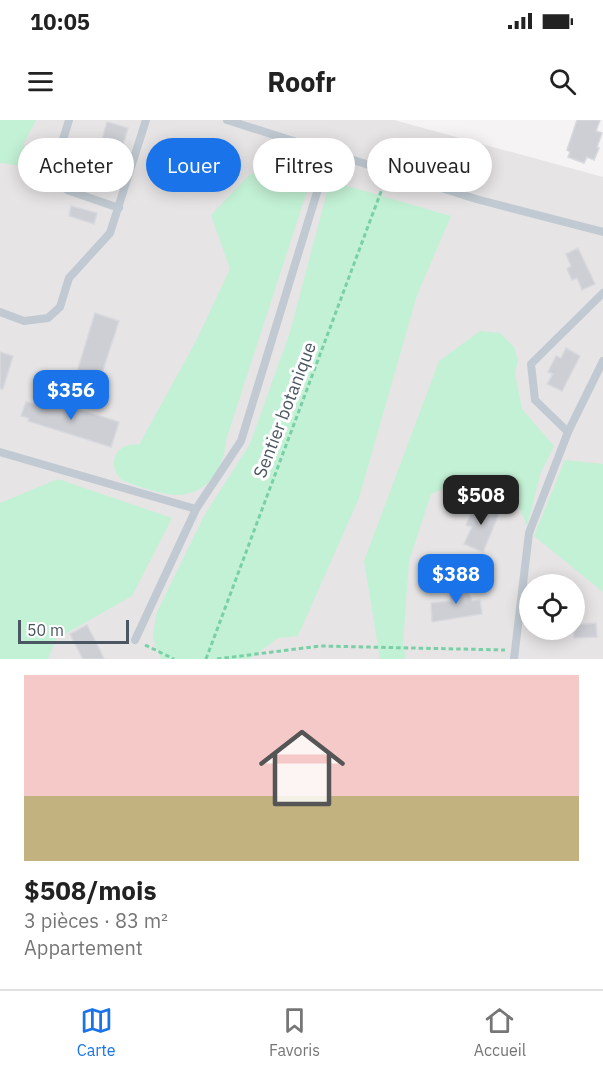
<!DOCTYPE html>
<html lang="fr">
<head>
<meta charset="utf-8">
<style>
	body { margin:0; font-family:"IBM Plex Sans",sans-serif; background:#f6f6f6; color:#222; height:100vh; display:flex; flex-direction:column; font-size:22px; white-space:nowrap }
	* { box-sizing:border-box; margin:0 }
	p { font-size:20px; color:#767676 }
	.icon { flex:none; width:33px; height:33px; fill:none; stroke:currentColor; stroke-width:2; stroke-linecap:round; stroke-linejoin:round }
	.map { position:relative; height:539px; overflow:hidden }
	.sheet { display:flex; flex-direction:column; background:#fff; flex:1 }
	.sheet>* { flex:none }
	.guide { position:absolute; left:18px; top:18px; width:567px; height:54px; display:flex; gap:12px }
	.tools { position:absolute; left:519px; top:454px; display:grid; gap:12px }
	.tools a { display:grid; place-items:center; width:66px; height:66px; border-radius:50%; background:#fff; box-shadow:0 3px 15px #0003; font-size:30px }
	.scale { position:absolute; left:18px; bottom:15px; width:111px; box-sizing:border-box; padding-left:6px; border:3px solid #4a5661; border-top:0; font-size:16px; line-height:21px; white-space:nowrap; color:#4a5661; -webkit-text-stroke:4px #fff; paint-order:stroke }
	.price { position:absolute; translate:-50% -51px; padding:0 14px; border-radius:12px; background:#1a73e8; color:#fff; font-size:20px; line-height:39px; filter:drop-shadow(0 2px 3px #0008) }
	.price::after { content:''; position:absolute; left:50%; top:36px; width:18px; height:14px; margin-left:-9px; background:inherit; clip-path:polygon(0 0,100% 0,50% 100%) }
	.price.current { background:#222; color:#fff }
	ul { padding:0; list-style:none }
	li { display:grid; align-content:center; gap:12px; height:318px; padding:0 24px }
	li span { display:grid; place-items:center; height:186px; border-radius:0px; color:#555 }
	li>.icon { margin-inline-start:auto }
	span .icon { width:108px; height:108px; fill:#fffc; stroke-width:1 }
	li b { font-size:26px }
	.chip { padding:0 21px; border-radius:27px; background:#fff; box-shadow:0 3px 15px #0003; font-size:21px; line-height:54px }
	.chip.current { background:#1a73e8; color:#fff }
	.status { display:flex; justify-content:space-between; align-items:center; height:42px; padding:0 30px; background:#fff; direction:ltr }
	.status svg { height:16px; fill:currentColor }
	header { display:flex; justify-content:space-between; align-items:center; height:78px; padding:0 24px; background:#fff; font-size:27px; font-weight:700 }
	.dock { display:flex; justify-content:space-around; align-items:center; height:84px; border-top:2px solid #e0e0e0; background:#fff; font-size:16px; color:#767676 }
	.dock a { display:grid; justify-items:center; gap:3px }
	.dock .current { color:#1a73e8 }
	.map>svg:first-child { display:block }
	.education { fill:#e6e4e5; fill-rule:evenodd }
	.green { fill:#c3f1d5 }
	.building { fill:#cdcfd5; stroke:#d7d9de; stroke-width:1.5 }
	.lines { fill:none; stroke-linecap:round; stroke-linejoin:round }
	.path { stroke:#7ad0a6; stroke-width:3; stroke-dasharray:4.5 3; stroke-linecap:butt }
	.lane { stroke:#c1cad2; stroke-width:8 }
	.labels { text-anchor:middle; stroke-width:6; stroke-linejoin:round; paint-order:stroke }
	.street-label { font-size:18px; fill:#4a5661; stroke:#fff }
</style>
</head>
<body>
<div class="status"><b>10:05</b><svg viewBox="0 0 49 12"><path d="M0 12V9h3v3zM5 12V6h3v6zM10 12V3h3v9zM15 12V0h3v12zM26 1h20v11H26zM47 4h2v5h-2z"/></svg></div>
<header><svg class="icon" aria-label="menu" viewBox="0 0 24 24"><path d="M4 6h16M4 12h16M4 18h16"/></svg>Roofr<svg class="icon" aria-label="search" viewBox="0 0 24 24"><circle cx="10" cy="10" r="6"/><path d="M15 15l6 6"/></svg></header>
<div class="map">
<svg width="603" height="539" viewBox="0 0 603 539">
	<rect width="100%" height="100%" fill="#f5f3f3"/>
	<path class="education" d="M0,0H394L603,57V539H0ZM530,465H574V510H530Z"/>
	<g class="green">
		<path d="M0,0H36L24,23V46L0,43Z"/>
		<path d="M275,47L291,72L308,68L226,320C225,347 207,375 177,375C164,375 135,366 122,360C105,345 117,321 139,325L197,219L230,149L211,95L249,55Z"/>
		<path d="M330,61L451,96L417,175L359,378L298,516L278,518L249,539H161L153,519L156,494L204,396L250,324L290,212Z"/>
		<path d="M480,211L500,213L514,227L518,240L515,253L522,289L554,326L541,352L527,406L517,382L463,360L431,374L409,441L403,524L406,539H380L364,441L439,241Z"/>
		<path d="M565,340L603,344V472L534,416Z"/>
		<path d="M58,359L172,398L132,476L56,519L48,539H0V383Z"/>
	</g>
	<g class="building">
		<path d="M577,0H600L596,11L602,13L597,27L599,28L594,40L587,37L584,43L568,37L570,32L567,30Z"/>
		<path d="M107,2L128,8L112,61L78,51L85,25L99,30Z"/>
		<path d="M71,86L97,93L94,104L69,96Z"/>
		<path d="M578,128L595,164L582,170L577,158L572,160L567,149L571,146L566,134Z"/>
		<path d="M95,193L119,201L100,259L97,258L95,266L82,262L84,254L77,252Z"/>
		<path d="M566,228L580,236L562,271L547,264L553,254L548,252L556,236L561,238Z"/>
		<path d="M0,232L13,236L3,269H0Z"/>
		<path d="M36,276L119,302L111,327L28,301L29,298L21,296L26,282L34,284Z"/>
		<path d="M476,381L500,391L483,432L464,424L472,407L466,405Z"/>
		<path d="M466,464L472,481L480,480L482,494L432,502L431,483L451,481L448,466Z"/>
		<path d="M596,503L597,517L574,518V505Z"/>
		<path d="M87,505L97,524L104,539H83L70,514Z"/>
	</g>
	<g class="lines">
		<g class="path">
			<path d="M145,525L174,539"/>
			<path d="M206,539L385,61"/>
			<path d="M217,539L320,526L505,530"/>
		</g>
		<g class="lane">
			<path d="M69,0L55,46L67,70L119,88"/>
			<path d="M227,0L476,79L603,112"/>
			<path d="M0,192L24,201L48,198L60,187L69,158L110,113L146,0"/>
			<path d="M568,312L535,280L531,244L603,173"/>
			<path d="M0,332L196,389"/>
			<path d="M135,520L196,389L241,321L329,33"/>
			<path d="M514,539L529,413L568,312L603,241"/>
		</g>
	</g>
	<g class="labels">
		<g class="street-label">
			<text transform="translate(285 290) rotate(-69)" y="6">Sentier botanique</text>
		</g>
	</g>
</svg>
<div class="tools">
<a><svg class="icon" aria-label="locate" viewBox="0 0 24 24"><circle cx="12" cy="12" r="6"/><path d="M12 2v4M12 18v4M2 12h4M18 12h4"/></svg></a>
</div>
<div class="scale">50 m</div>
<b class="price" style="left:71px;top:301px">$356</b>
<b class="price current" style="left:481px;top:406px">$508</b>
<b class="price" style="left:456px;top:485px">$388</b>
<div class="guide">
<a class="chip">Acheter</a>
<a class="chip current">Louer</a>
<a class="chip">Filtres</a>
<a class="chip">Nouveau</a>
</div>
</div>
<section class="sheet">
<ul>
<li><span style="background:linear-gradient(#f6c9c9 65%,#c2b280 0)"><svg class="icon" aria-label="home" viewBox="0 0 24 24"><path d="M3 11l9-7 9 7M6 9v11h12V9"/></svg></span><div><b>$508/mois</b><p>3 pièces · 83 m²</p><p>Appartement</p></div></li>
</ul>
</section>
<nav class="dock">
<a class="current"><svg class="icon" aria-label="map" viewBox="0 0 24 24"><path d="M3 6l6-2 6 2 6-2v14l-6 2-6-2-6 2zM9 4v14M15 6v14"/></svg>Carte</a>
<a><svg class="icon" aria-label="saved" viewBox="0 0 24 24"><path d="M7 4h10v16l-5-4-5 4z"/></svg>Favoris</a>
<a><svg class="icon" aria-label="home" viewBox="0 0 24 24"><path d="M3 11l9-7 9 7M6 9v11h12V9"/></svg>Accueil</a>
</nav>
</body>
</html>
